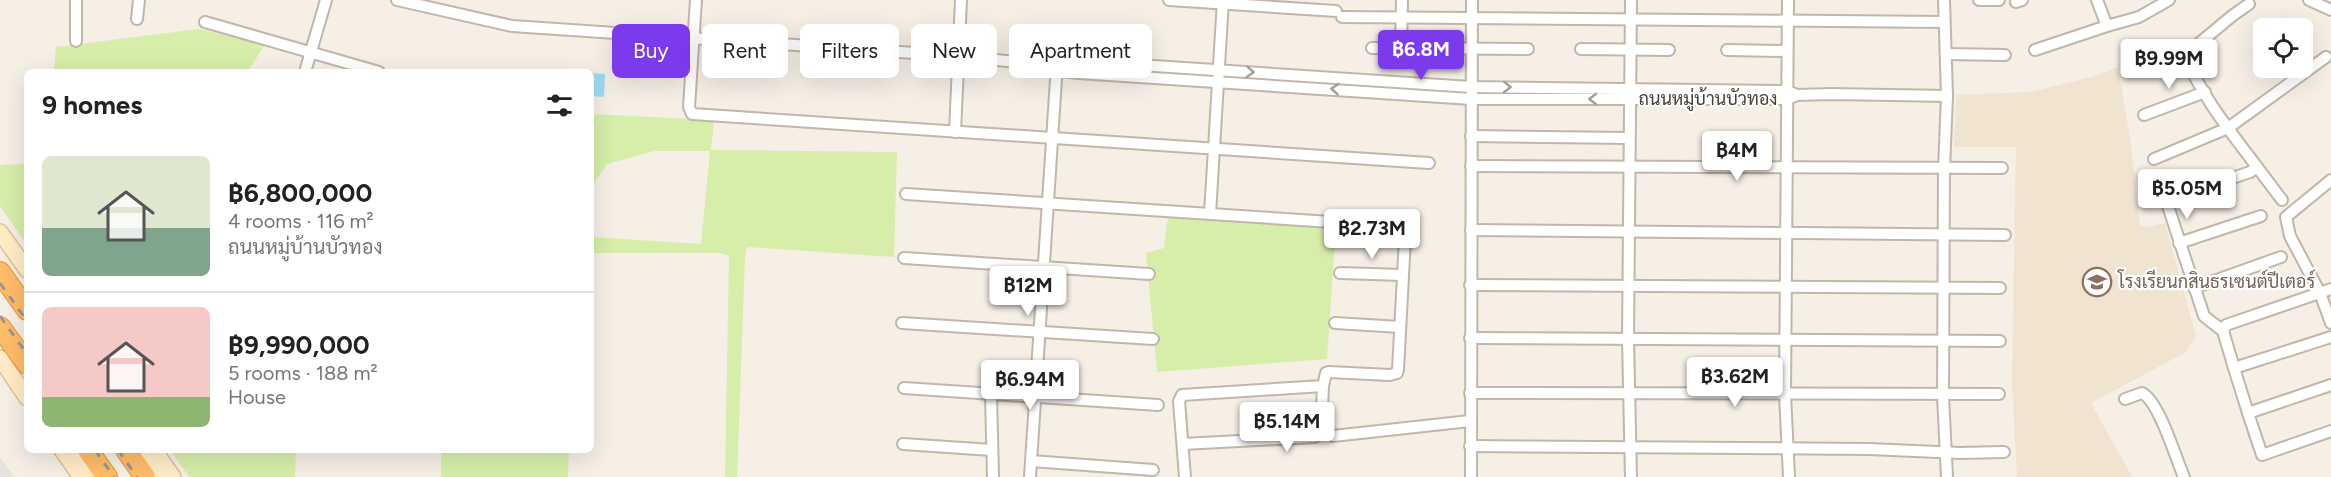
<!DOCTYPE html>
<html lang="en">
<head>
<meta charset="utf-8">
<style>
	body { margin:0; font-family:Figtree,Sarabun,sans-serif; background:#f2f2f2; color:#222; height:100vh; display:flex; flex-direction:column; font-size:22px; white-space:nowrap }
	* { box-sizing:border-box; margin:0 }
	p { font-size:20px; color:#767676 }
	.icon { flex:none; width:33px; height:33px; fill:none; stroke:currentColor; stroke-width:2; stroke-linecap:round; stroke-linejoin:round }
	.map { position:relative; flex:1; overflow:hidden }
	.details { position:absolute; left:24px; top:69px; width:570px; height:384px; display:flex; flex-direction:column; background:#fff; border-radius:9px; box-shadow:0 6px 24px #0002 }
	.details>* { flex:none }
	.banner { position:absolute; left:612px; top:24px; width:570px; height:54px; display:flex; gap:12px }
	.controls { position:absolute; left:2253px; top:18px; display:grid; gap:12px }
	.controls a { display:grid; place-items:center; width:60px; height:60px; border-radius:9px; background:#fff; box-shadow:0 6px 24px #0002; font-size:30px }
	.price { position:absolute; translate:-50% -51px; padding:0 14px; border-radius:6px; background:#fff; color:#222; font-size:20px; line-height:39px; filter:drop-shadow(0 2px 3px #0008) }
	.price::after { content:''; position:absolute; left:50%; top:36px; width:18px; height:14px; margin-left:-9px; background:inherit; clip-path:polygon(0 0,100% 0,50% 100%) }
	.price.selected { background:#7c3aed; color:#fff }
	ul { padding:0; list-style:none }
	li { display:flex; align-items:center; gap:18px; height:150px; padding:0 18px }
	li+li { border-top:2px solid #e0e0e0 }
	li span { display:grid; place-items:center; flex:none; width:168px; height:120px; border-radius:9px; color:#555 }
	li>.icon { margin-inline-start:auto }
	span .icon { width:72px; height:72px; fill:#fffc; stroke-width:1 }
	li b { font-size:26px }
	h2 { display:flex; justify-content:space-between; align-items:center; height:72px; padding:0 18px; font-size:26px }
	.tag { padding:0 21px; border-radius:9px; background:#fff; box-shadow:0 6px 24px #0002; font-size:21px; line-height:54px }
	.tag.selected { background:#7c3aed; color:#fff }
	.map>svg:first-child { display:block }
	.education { fill:#f0e3cf }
	.green { fill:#d7eeaa }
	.parking { fill:#e5e2df }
	.water { fill:#9cdcf8 }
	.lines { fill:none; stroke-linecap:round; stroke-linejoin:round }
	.street-casing { stroke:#c2b6a8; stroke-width:14 }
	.secondary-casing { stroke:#ddc293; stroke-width:18 }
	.highway-casing { stroke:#ef9026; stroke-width:22 }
	.street { stroke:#fff; stroke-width:10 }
	.secondary { stroke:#ffebc6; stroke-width:15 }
	.highway { stroke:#ffbc67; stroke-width:20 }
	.rail { stroke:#979797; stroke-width:3; stroke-dasharray:8 8; stroke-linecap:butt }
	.oneway { stroke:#a49f9a }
	.labels { text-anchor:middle; stroke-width:4.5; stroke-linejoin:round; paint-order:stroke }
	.street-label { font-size:18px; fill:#493f35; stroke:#fff }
	.education-label { font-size:18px; fill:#785e54; stroke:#fff; text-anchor:start }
</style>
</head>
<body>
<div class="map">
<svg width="2331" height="477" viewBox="0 0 2331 477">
	<rect width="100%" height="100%" fill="#f5efe6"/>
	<path class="education" d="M2118,67L2131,145L2140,226L2147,227L2165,223L2196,336L2186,352L2091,403L2132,477H2017L2012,381L2016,147H1954L1956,95L2031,92L2095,76Z"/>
	<g class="green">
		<path d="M199,29L265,45L247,72H54L56,47Z"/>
		<path d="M591,114L714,120L711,150L897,152L894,257L747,247L745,259L737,477H725L729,256L721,253H591V237L701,244L710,151H655L607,164L591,188Z"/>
		<path d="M27,164V245L0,206V165Z"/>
		<path d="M1168,217L1336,226L1327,359L1157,372L1146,253L1164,248Z"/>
		<path d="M170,450H296L295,477H189Z"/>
		<path d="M441,450H569L568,477H441Z"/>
	</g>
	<path class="parking" d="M0,457L14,477H0Z"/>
	<path class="water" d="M591,73L605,74L604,97L591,96Z"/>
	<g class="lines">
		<g class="street-casing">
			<g id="street">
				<path d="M76,0V41"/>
				<path d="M397,0L512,26L959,56L1045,65L1057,61H1078L1471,87L1787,91L1797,95"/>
				<path d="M696,0L689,107L692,114L1429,163"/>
				<path d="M1169,0L1336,11"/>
				<path d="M1788,0L1785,394L1789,477"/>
				<path d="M1944,0L1947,96L1944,169L1943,396L1947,477"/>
				<path d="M1979,0H1999"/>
				<path d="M2097,0L2107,26L2139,17L2169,0"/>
				<path d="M2309,0L2331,10"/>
				<path d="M2016,2L2022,0"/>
				<path d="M2249,4L2232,16L2185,55C2201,96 2231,132 2257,167"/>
				<path d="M1342,17L1944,22"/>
				<path d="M137,19L139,0"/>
				<path d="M205,22L379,72"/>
				<path d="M1372,48L1528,49"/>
				<path d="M1401,48L1402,0"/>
				<path d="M1581,49L1669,50"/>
				<path d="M1727,50L1787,51"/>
				<path d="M2035,50L2107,26"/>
				<path d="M1946,54L2005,55"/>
				<path d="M1045,65L1056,70L1078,73L1471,99H1787L1797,95L1832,94L1947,96"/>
				<path d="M305,72L326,0"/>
				<path d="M2144,115L2205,92"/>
				<path d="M955,132L961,0"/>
				<path d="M1471,136L1629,138"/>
				<path d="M2154,159L2228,128L2326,57"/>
				<path d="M1471,166L2002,168"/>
				<path d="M2331,180L2286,217L2290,236L2320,293L2331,323"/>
				<path d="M906,194L1392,226L1402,229L1405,238L1398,370L1397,373L1390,375L1329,372L1326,373L1323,386L1182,395L1179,401L1185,477"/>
				<path d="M1210,214L1223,0"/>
				<path d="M1471,230L2005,235"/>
				<path d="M2179,243L2261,216"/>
				<path d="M904,258L1149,274"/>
				<path d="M1340,273L1402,275"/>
				<path d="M1470,285L2000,288"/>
				<path d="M2194,288L2281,257"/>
				<path d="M902,323L1153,339"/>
				<path d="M1335,323L1400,327"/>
				<path d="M2223,331L2204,316L2168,206L2171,199L2250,172L2257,167L2282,200"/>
				<path d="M1470,338L2000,341"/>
				<path d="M2234,368L2223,331L2226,325L2331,289"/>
				<path d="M2331,385L2248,413L2262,455L2331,431"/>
				<path d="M904,388L1158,405"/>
				<path d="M1470,393L1999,394"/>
				<path d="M991,394L993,477"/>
				<path d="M2125,399L2142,393C2159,401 2176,459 2184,477"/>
				<path d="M2248,413L2234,368L2331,337"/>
				<path d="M1333,436L1470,421"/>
				<path d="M903,444L992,450"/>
				<path d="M1183,444L1315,437L1321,430L1323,386"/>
				<path d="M1470,446L1869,449L1960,453L2004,452"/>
				<path d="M1031,461L1153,470"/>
				<path d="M1030,477L1057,64"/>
				<path d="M1471,477L1472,0"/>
				<path d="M1631,477L1628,339L1631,0"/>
			</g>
		</g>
		<g class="secondary-casing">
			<g id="secondary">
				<path d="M0,232L27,270"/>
				<path d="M0,358L27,398"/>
				<path d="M62,450L81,477"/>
				<path d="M75,450L94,477"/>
				<path d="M139,450L158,477"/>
				<path d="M154,450L173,477"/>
			</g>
		</g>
		<g class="highway-casing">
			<g id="highway">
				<path d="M0,272L27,310"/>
				<path d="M0,327L27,364"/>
				<path d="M88,450L107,477"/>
				<path d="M126,450L145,477"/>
			</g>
		</g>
		<use href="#street" class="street"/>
		<use href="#secondary" class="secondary"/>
		<use href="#highway" class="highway"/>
		<g class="rail">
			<path d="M0,283L27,321"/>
			<path d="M0,316L27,354"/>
			<path d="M95,450L114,477"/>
			<path d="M118,450L137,477"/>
		</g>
	</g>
	<defs><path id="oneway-chevron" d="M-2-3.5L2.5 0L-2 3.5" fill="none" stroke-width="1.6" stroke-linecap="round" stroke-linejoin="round" transform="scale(1.5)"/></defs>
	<g class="oneway">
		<use href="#oneway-chevron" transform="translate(1250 72) rotate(4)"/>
		<use href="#oneway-chevron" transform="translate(1507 87) rotate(1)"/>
		<use href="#oneway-chevron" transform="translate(1335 89) rotate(-176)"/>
		<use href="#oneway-chevron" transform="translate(1593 99) rotate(180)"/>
	</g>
	<defs>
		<g id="school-ring" transform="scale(1.5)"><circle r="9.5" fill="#fff" stroke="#8d6e63" stroke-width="1.5"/><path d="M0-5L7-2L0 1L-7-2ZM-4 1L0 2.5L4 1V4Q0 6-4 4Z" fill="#8d6e63"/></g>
	</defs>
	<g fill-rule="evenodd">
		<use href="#school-ring" x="2097" y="282"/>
	</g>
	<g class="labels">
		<g class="street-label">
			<text x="1708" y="105">ถนนหมู่บ้านบัวทอง</text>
		</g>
		<g class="education-label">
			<text x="2118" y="288">โรงเรียนกสินธรเซนต์ปีเตอร์</text>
		</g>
	</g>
</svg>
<div class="controls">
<a><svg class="icon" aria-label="locate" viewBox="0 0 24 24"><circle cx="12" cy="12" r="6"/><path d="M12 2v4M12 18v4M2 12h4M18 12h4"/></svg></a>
</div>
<b class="price selected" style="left:1421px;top:81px">฿6.8M</b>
<b class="price" style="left:2169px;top:90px">฿9.99M</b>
<b class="price" style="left:1737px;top:182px">฿4M</b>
<b class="price" style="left:2187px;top:220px">฿5.05M</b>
<b class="price" style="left:1372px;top:260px">฿2.73M</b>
<b class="price" style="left:1028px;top:317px">฿12M</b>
<b class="price" style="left:1735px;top:408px">฿3.62M</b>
<b class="price" style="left:1030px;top:411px">฿6.94M</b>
<b class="price" style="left:1287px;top:453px">฿5.14M</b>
<div class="banner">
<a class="tag selected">Buy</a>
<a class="tag">Rent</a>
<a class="tag">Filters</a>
<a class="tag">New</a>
<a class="tag">Apartment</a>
</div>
<section class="details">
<h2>9 homes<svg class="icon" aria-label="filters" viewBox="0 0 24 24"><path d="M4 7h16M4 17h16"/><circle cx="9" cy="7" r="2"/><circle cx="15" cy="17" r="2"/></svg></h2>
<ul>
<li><span style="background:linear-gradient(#dfe7d0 60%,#7fa58c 0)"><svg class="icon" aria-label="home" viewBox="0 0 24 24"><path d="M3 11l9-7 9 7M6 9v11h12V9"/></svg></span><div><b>฿6,800,000</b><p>4 rooms · 116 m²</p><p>ถนนหมู่บ้านบัวทอง</p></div></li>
<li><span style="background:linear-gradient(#f6c9c9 75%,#8fb573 0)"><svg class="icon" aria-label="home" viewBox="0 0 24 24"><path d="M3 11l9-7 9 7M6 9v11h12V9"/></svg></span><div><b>฿9,990,000</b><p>5 rooms · 188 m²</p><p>House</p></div></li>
</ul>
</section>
</div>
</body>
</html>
